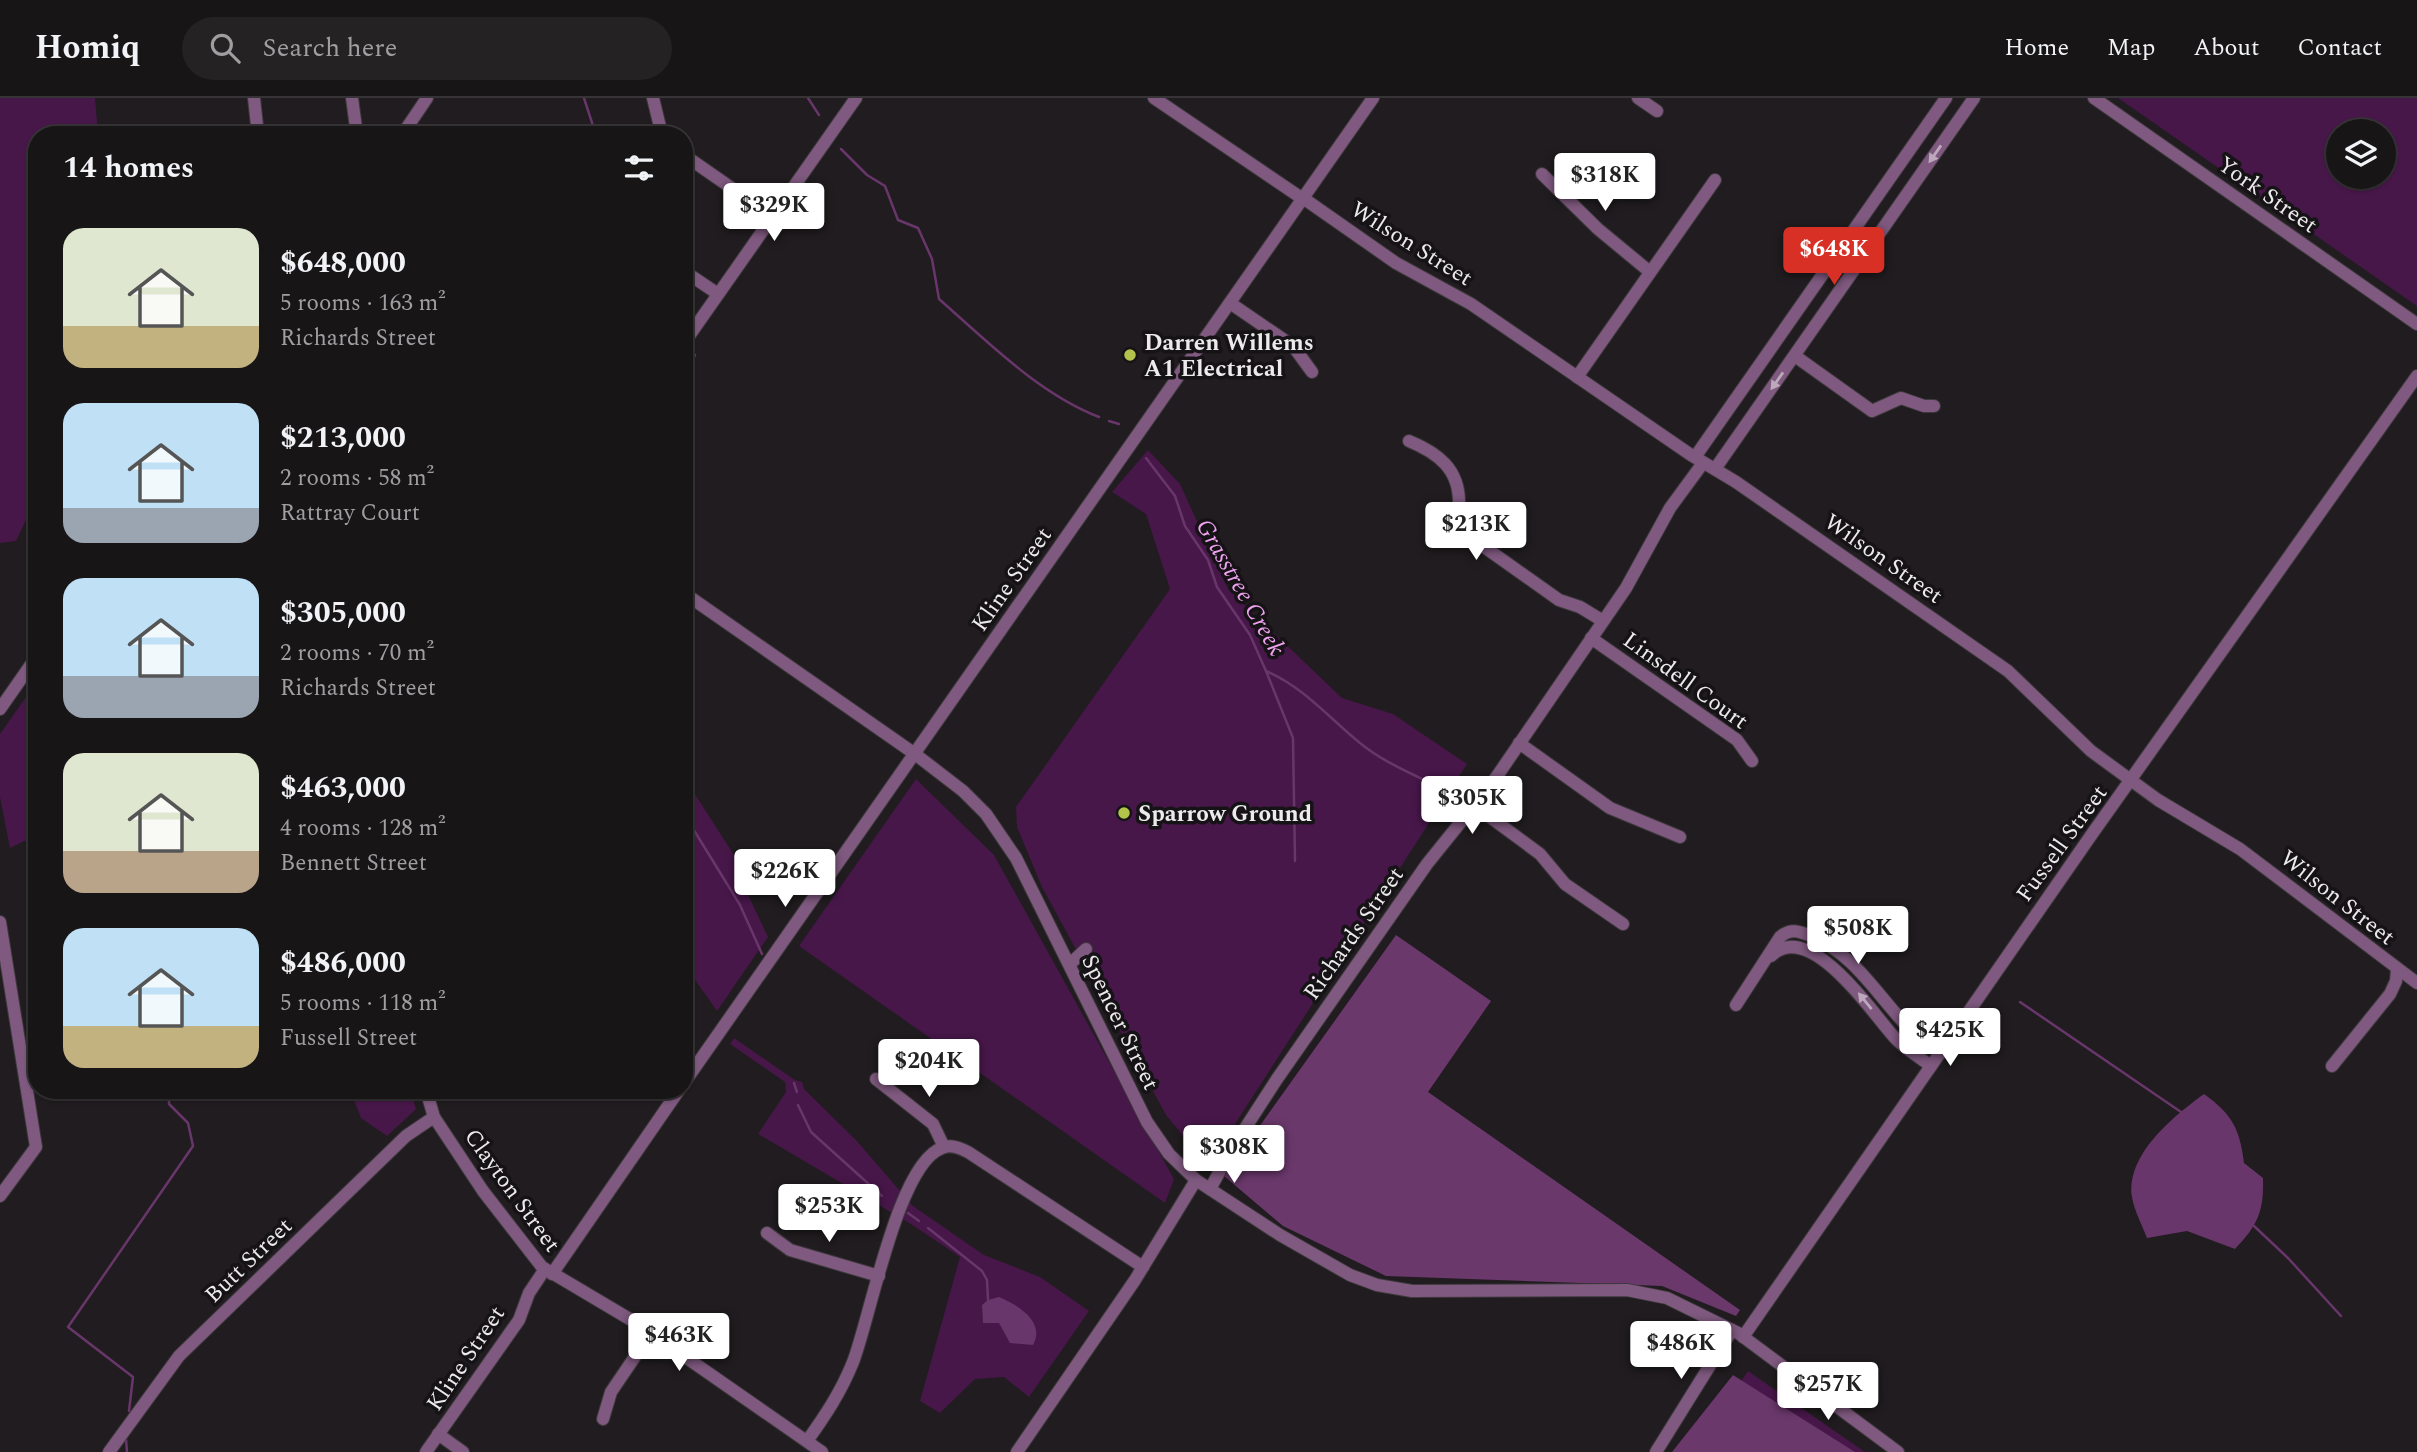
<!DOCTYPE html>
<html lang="en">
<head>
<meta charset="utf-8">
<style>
	body { margin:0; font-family:Spectral,serif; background:#252224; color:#f1f3f6; height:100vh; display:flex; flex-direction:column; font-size:26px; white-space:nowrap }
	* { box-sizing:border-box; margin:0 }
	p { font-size:23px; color:#9f9fa1 }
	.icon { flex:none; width:38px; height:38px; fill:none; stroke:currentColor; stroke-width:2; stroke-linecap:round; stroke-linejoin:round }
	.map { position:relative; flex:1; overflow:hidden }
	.details { position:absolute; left:28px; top:28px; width:665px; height:973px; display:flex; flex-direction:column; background:#181517; border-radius:28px; box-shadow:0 2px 5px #0004,0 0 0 2px #363436 }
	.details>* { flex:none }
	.fabs { position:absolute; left:2326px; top:21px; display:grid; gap:14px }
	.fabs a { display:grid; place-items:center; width:70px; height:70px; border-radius:50%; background:#181517; box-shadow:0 2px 5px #0004,0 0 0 2px #363436; font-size:35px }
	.price { position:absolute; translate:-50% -60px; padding:0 16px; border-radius:7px; background:#fff; color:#222; font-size:23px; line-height:46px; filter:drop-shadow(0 2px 4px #0008) }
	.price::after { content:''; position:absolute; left:50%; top:42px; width:21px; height:16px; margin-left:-10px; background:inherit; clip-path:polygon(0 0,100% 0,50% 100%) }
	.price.active { background:#d93025; color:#fff }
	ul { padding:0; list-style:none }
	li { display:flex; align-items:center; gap:21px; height:175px; padding:0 35px }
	li span { display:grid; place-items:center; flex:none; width:196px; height:140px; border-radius:21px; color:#555 }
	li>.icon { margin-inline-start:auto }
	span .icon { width:84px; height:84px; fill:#fffc; stroke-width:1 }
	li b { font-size:30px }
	h2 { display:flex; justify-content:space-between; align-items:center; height:84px; padding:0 35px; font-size:30px }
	header { display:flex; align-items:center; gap:42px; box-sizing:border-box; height:98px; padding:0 35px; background:#181517; border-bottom:2px solid #363436 }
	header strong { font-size:33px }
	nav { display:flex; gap:38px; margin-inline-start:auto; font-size:24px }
	.search { width:490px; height:63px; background:#252224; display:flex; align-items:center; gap:18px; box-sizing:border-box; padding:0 24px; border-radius:38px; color:#9f9fa1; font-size:26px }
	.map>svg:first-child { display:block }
	.green { fill:#471749; fill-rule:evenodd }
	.forest { fill:#6b386c }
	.water { fill:#68366a }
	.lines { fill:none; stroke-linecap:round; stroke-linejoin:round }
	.stream { stroke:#68366a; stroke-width:2.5 }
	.minor-casing { stroke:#3d393c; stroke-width:14 }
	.minor { stroke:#7f597f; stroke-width:12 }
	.oneway { fill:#bca9bb }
	.poi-dot { fill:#b2c34c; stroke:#161316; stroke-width:2.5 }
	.labels { text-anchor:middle; stroke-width:7; stroke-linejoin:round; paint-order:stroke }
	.street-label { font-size:23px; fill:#edeaec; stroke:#161316 }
	.poi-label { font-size:23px; font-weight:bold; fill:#edeaec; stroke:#161316; text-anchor:start }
	.water-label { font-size:24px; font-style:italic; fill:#efa3f0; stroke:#161316 }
</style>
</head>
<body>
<header>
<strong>Homiq</strong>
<div class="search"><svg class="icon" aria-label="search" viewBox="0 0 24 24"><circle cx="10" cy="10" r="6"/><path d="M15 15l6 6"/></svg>Search here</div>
<nav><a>Home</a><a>Map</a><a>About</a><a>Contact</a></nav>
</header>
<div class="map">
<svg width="2417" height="1354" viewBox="0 0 2417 1354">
	<rect width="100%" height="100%" fill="#201c1f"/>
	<g class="green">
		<path d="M0,0H95L98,37H37V399L16,443L0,445Z"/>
		<path d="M2118,0H2417V208ZM2338,33H2384V79H2338Z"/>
		<path d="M1148,352L1180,386L1228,491L1342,600L1393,616L1467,666L1208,1068L1166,1017L1042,789L1017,729L1016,709L1170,491L1146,416L1112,394Z"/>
		<path d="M34,588L37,599V737L10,750L0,699V636Z"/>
		<path d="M684,679L739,765L750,773L742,784L768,839L717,913L684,866Z"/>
		<path d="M916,681L994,757L1174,1081L1165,1105L799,848Z"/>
		<path d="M734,940L795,982L802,984L804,991L856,1042L913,1108L984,1157L1040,1179L1089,1213L1029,1299L1004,1279L975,1281L940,1315L920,1303L960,1159L911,1126L758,1036L786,994L785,984L730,946Z"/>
		<path d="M350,992H410L416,1011L387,1038L361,1020Z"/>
		<path d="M1748,1273L1865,1354H1692Z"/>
	</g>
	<g class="forest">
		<path d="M1396,837L1491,903L1428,994L1740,1212L1736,1218L1662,1188L1386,1178L1283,1128L1224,1078Z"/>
		<path d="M1733,1277L1855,1354H1672Z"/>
	</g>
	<g class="water">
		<path d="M2204,996C2232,1016 2240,1031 2244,1065L2263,1080C2264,1113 2258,1127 2235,1151L2187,1133L2147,1140C2142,1127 2134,1112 2132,1099C2126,1056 2174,1018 2204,996Z"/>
		<path d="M999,1199C1018,1207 1046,1224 1033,1247L1010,1245L999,1225H983L982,1207L988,1202Z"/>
	</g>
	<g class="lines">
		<g class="stream">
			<path d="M584,0L596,37"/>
			<path d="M808,0L819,17"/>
			<path d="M841,51L867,77L885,88L898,122L918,130L932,161L939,201C988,244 1038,295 1099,319"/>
			<path d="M684,280L695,257"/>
			<path d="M1109,323L1119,326"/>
			<path d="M1146,360L1175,398L1185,428L1208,462L1217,489L1250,537L1266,573C1304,589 1329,620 1360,645C1384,665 1417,678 1445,692L1470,682"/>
			<path d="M1266,573L1293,640L1295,763"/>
			<path d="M30,613L37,622"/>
			<path d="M684,716L740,807L762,856"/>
			<path d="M2020,904L2181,1014"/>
			<path d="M794,985L797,994"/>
			<path d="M798,1007L811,1034L882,1098"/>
			<path d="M908,1115L919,1123"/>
			<path d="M2254,1128L2288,1160L2341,1218"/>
			<path d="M928,1130L982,1173L987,1182L988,1202"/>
			<path d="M129,1313L133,1279L68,1229L193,1048L188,1025L169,1006V992"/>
			<path d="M126,1341L127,1354"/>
		</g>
		<g class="minor-casing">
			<g id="minor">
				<path d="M254,0L258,37"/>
				<path d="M352,0L357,37"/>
				<path d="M653,0L662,37"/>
				<path d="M1154,0L1303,101"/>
				<path d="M1638,0L1657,13"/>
				<path d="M2094,0L2417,226"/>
				<path d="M402,37L427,0"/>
				<path d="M684,57L772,118"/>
				<path d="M1542,76L1598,131L1650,174"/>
				<path d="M1303,100L1396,165L1471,206L1691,357L1736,384L2008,573L2091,653L2158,702L2240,751L2417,885"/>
				<path d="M684,173L718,196"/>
				<path d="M1230,205L1293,248L1312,274"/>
				<path d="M684,245L856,0"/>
				<path d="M1795,258L1872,313L1901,300L1924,308H1934"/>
				<path d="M1577,279L1715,82"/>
				<path d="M1409,343C1438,355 1459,371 1459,404C1459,416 1458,426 1466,436L1559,502L1580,509L1603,523"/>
				<path d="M1695,359L1946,0"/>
				<path d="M1715,371L1974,0"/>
				<path d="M684,495L915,656L963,693L986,716L1016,760L1147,1024L1169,1056L1196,1082L1280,1137L1350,1177L1377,1187L1412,1193L1627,1192L1667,1200L1738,1235L1898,1354"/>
				<path d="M1591,540L1737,642L1752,663"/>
				<path d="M0,611L37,558"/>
				<path d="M1519,645L1610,710L1680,739"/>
				<path d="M1475,708L1540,756L1565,786L1623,826"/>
				<path d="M0,824L36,1049L0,1098"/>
				<path d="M1771,858C1810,819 1874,918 1896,941C1906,951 1919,959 1931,968"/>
				<path d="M1070,866L1086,851"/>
				<path d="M1736,907L1780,839C1790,830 1799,833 1811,838C1855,857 1874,893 1906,927C1916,937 1928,945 1940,954"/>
				<path d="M2332,968L2390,896L2396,883L2397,871"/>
				<path d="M876,981L933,1026L944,1049"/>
				<path d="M684,985L1373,0"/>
				<path d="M426,992L434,1019L483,1093L542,1169L638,1226L822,1354"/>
				<path d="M1210,1091L1233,1049L1277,981L1427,766L1493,684L1626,490L1670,410L1703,365"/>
				<path d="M767,1135L790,1152L879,1178"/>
				<path d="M552,1176L679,992"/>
				<path d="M1743,1239L2092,736L2417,278"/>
				<path d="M603,1321L611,1294L651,1235"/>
				<path d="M438,1336L463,1354"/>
				<path d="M807,1343C825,1318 841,1294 853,1264C870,1221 898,1065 942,1050C951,1046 960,1050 968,1054L1143,1169"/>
				<path d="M109,1354L179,1258L406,1038L434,1019"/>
				<path d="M426,1354L519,1222L529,1195L545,1171"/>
				<path d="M1017,1354L1135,1182L1196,1082"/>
				<path d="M1656,1354L1732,1232"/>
			</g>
		</g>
		<use href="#minor" class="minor"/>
	</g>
	<defs><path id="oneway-solid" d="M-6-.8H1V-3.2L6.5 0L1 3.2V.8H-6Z" transform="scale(1.75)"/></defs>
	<g class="oneway">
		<use href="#oneway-solid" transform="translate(1935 56) rotate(125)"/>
		<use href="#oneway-solid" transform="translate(1777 283) rotate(125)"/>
		<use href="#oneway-solid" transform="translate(1865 903) rotate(-129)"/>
	</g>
	<g class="poi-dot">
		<circle cx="1130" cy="257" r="7"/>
		<circle cx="1124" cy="715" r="7"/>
	</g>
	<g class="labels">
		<g class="street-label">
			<text transform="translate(2268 96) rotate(35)" y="8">York Street</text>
			<text transform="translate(1412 145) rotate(32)" y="8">Wilson Street</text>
			<text transform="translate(1884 460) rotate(35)" y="8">Wilson Street</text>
			<text transform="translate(1011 481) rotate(-55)" y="8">Kline Street</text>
			<text transform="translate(1686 582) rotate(36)" y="8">Linsdell Court</text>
			<text transform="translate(2061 745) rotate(-54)" y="8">Fussell Street</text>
			<text transform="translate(2338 799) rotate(38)" y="8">Wilson Street</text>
			<text transform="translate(1353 835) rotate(-55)" y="8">Richards Street</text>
			<text transform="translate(1121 924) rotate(64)" y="8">Spencer Street</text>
			<text transform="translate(513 1092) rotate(54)" y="8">Clayton Street</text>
			<text transform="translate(248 1162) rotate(-44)" y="8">Butt Street</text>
			<text transform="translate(465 1260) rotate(-56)" y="8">Kline Street</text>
		</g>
		<g class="poi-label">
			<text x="1144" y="252">Darren Willems<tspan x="1144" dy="26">A1 Electrical</tspan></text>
			<text x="1138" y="723">Sparrow Ground</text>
		</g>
		<g class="water-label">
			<text transform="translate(1241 489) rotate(60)" y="8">Grasstree Creek</text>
		</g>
	</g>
</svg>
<div class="fabs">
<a><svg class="icon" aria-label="layers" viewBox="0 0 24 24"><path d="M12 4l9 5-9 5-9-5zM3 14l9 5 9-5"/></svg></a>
</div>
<b class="price" style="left:1605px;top:115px">$318K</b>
<b class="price" style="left:774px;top:145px">$329K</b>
<b class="price active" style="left:1834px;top:189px">$648K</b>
<b class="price" style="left:1476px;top:464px">$213K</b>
<b class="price" style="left:1472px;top:738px">$305K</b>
<b class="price" style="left:785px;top:811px">$226K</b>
<b class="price" style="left:1858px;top:868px">$508K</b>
<b class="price" style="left:1950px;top:970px">$425K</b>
<b class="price" style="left:929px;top:1001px">$204K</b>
<b class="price" style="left:1234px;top:1087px">$308K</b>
<b class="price" style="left:829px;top:1146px">$253K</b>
<b class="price" style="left:679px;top:1275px">$463K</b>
<b class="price" style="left:1681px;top:1283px">$486K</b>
<b class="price" style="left:1828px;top:1324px">$257K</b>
<section class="details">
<h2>14 homes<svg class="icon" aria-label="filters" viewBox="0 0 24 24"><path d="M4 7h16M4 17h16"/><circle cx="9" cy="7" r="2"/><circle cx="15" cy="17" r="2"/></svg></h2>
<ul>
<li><span style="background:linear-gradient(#dfe7d0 70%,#c2b280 0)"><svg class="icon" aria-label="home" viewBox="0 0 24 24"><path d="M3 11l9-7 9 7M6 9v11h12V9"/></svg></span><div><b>$648,000</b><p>5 rooms · 163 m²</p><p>Richards Street</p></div></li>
<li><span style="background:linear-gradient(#bfe0f5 75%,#9aa5b1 0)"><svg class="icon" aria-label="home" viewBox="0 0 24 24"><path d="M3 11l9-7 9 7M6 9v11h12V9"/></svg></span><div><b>$213,000</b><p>2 rooms · 58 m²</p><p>Rattray Court</p></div></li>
<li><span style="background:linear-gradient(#bfe0f5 70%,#9aa5b1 0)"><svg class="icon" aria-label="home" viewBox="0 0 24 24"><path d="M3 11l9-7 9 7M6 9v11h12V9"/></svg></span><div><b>$305,000</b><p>2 rooms · 70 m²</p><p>Richards Street</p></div></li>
<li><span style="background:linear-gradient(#dfe7d0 70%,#b9a48a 0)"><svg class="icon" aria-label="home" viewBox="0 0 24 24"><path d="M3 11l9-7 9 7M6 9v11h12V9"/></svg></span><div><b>$463,000</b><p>4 rooms · 128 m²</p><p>Bennett Street</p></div></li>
<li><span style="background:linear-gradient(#bfe0f5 70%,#c2b280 0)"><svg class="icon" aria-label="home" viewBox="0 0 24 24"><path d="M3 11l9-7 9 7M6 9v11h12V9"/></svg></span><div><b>$486,000</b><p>5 rooms · 118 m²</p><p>Fussell Street</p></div></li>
</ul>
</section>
</div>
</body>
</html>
